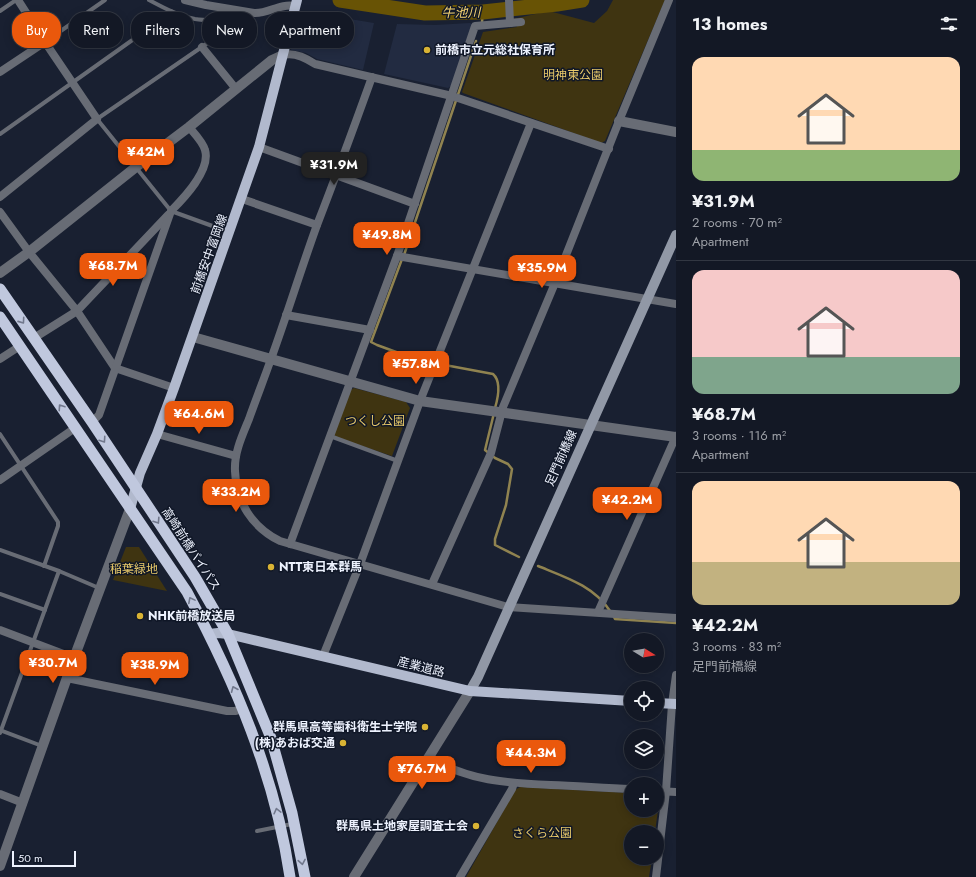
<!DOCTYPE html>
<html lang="en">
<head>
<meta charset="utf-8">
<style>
	body { margin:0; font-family:Jost,"Noto Sans JP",sans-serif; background:#1c212d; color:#f1f3f6; height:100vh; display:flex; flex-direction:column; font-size:15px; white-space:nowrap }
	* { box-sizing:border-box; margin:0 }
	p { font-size:13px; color:#9da0a7 }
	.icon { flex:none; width:22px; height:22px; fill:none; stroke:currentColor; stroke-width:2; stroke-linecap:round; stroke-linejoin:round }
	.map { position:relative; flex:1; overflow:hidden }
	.drawer { display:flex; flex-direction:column; background:#131825; width:300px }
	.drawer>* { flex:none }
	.top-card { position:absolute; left:12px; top:12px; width:380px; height:36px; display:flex; gap:8px }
	.needle { width:26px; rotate:101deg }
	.fabs { position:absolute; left:624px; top:633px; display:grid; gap:8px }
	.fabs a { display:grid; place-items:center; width:40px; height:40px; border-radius:50%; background:#131825; box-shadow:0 2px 10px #0003,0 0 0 1px #323742; font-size:20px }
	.scale { position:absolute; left:12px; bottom:10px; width:64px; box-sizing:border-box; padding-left:4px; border:2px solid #edf2fe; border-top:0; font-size:11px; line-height:14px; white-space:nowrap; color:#edf2fe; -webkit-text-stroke:3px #101727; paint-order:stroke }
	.price { position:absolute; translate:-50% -34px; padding:0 9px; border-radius:8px; background:#ea580c; color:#fff; font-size:13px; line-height:26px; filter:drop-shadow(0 1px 2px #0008) }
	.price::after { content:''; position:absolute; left:50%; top:24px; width:12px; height:9px; margin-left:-6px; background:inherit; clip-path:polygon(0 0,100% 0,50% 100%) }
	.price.on { background:#222; color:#fff }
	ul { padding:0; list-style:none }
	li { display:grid; align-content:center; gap:8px; height:212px; padding:0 16px }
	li+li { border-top:1px solid #323742 }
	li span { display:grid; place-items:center; height:124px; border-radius:12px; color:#555 }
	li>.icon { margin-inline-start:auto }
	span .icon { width:72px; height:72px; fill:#fffc; stroke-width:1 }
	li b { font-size:17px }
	h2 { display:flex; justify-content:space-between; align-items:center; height:48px; padding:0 16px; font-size:17px }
	.pill { padding:0 14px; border-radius:16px; background:#131825; box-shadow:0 2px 10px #0003,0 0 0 1px #323742; font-size:14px; line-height:36px }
	.pill.on { background:#ea580c; color:#fff }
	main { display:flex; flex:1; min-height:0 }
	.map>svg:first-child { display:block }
	.built { fill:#222b41 }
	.green { fill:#3f3411 }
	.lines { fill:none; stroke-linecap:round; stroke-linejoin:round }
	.stream { stroke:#908350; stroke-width:2.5 }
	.river { stroke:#685305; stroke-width:15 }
	.service { stroke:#686c75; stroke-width:4 }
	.minor { stroke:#686c75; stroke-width:8 }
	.tertiary { stroke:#686c75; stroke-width:10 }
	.secondary { stroke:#9198a6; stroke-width:10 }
	.primary { stroke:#b1b9cd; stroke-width:10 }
	.trunk { stroke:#c0c8de; stroke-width:11 }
	.oneway { stroke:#71788c }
	.poi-dot { fill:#d9b334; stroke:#101727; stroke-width:1.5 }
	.labels { text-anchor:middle; stroke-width:3; stroke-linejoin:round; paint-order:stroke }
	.poi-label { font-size:12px; font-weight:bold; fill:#edf2fe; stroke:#101727; text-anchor:start }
	.park-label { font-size:12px; fill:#e8c96a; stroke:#101727 }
	.street-label { font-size:12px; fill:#edf2fe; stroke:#101727 }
	.water-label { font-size:13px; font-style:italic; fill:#f0d071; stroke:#101727 }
</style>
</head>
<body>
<main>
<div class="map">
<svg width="676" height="877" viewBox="0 0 676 877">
	<rect width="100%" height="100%" fill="#192031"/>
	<g class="built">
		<path d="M301,11L374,23L363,70L317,59L306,53L291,50Z"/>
		<path d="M470,23L472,24L452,85L448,88L384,74L397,24L435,25Z"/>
	</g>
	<g class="green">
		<path d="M613,0H665L605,141L601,143L463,93L462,92L483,32L517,27L513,19L549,11L594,23L607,11Z"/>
		<path d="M354,388L406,402L410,408L392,456L335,437L333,432L349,391Z"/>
		<path d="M126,547H139L167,591L113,580Z"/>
		<path d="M520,787L631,793V810H657V800L659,803L655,832H631V858H652L649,877H466L515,790Z"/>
	</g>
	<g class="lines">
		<g class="stream">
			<path d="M482,22L483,12"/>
			<path d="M404,255L476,41"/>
			<path d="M402,259L371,342L377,345L418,360L493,374C502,382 498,398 495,408"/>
			<path d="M494,413L485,450L495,458L508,464L512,469L506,505L495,539V545L519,557"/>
			<path d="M538,566C565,577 594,586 610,611"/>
			<path d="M613,615L615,619L676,623"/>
		</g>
		<path class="river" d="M340,0L425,13L483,12L557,4L582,0"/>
		<g class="service">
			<path d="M149,0C164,8 179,16 195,19C208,21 221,20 233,22"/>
			<path d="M0,11L16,0"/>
			<path d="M45,42L105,0"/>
			<path d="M0,134L169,14L171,11"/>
			<path d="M229,232L171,211L97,119L228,29L233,22L238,10"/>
			<path d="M0,434L58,522V526L44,566"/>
			<path d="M330,436L398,461"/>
			<path d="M0,550L59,571L99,588"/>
			<path d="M0,594L45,610"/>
			<path d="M0,730L42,746"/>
			<path d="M0,733L59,571"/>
			<path d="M257,831L292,824"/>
		</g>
		<g class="minor">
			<path d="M185,0L206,5L254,13C268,14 280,3 295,6"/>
			<path d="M509,0L510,23"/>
			<path d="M202,47L236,89"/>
			<path d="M283,55C294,52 306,58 315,64L452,96L609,149"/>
			<path d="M0,72L45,42"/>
			<path d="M372,77C354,127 336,176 317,225C301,269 287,315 271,359C264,379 256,399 249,419C242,436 234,453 235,471C236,502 252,527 280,541L508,607L676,618"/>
			<path d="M259,147L415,204"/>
			<path d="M0,197L97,119L45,42L18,0"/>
			<path d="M242,199L317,225"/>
			<path d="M0,212L29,252L77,311L115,368L174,388"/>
			<path d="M397,256L676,304"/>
			<path d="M286,315L370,330"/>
			<path d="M34,338L77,311L168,215"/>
			<path d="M0,359L20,346"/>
			<path d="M92,422L99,415L171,211C184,198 211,170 205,150C203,142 194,133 189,127"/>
			<path d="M157,434L236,456"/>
			<path d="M0,480L75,428"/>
			<path d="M290,544L397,256L475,26L521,22"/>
			<path d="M432,584L491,453L503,407L555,283L619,121L669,0"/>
			<path d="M598,612L676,436"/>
			<path d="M0,630L74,658"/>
			<path d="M323,656L360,564L420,401L531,123"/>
			<path d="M67,678L227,711H235L243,709"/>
			<path d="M430,757C466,781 509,783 551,785C578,786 604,788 631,789"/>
			<path d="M657,791L676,792"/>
			<path d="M0,794L23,803"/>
			<path d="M460,877L512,789L514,783"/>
			<path d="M656,877L666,791L672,704L676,675"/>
		</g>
		<g class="tertiary">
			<path d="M619,121L676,132"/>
			<path d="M0,273L29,252L136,167L189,127L272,60L283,55"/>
			<path d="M193,337L420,401L676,437"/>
			<path d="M0,866L74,658L130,509"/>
			<path d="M354,877L470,691"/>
		</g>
		<path class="secondary" d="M470,691L478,677L676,235"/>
		<g class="primary">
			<path d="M130,509L140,473L157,434L174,388L259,147L297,0"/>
			<path d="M209,634L218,633L228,634L470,691L631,701"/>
			<path d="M657,703L676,704"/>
		</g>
		<g class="trunk">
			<path d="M0,289L92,422L195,577L228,634L271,738L292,813L305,877"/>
			<path d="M0,317L187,592C235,682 275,775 290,877"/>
		</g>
	</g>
	<defs><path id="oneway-chevron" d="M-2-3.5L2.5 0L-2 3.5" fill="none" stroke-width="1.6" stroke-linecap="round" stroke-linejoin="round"/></defs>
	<g class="oneway">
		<use href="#oneway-chevron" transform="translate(22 321) rotate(55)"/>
		<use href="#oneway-chevron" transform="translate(61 407) rotate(-124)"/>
		<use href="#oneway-chevron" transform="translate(103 440) rotate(56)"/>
		<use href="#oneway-chevron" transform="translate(157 521) rotate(57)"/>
		<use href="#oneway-chevron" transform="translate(191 600) rotate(-118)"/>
		<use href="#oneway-chevron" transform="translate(234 689) rotate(-113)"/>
		<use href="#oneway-chevron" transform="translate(277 811) rotate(-104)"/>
		<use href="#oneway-chevron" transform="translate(302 862) rotate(80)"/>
	</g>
	<g class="poi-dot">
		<circle cx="427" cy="50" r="4"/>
		<circle cx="271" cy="567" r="4"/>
		<circle cx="140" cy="616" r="4"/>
		<circle cx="425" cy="727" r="4"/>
		<circle cx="343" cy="743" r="4"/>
		<circle cx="476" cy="826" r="4"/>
	</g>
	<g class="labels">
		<g class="poi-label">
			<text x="435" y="54">前橋市立元総社保育所</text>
			<text x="279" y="571">NTT東日本群馬</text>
			<text x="148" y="620">NHK前橋放送局</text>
			<text x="417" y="731" text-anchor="end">群馬県高等歯科衛生士学院</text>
			<text x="335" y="747" text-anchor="end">(株)あおば交通</text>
			<text x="468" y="830" text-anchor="end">群馬県土地家屋調査士会</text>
		</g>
		<g class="park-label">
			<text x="573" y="79">明神東公園</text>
			<text x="375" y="425">つくし公園</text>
			<text x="134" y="573">稲葉緑地</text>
			<text x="542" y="837">さくら公園</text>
		</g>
		<g class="street-label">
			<text transform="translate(209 254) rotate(-70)" y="4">前橋安中富岡線</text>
			<text transform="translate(561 458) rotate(-66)" y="4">足門前橋線</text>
			<text transform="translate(191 549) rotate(57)" y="4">高崎前橋バイパス</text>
			<text transform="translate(421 667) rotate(14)" y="4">産業道路</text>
		</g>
		<g class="water-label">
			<text transform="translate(461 12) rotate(-1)" y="5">牛池川</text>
		</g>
	</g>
</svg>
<div class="fabs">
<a><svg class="needle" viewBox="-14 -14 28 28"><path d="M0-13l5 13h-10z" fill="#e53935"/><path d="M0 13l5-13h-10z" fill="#9da0a7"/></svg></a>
<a><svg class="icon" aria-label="locate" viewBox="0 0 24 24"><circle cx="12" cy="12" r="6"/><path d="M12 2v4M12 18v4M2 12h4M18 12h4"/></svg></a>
<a><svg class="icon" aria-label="layers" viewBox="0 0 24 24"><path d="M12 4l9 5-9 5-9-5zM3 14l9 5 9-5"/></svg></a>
<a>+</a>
<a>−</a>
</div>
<div class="scale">50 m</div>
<b class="price" style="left:146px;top:173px">¥42M</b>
<b class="price on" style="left:334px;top:186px">¥31.9M</b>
<b class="price" style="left:387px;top:256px">¥49.8M</b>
<b class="price" style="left:113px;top:287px">¥68.7M</b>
<b class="price" style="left:542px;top:289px">¥35.9M</b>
<b class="price" style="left:416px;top:385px">¥57.8M</b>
<b class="price" style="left:199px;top:435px">¥64.6M</b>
<b class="price" style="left:236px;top:513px">¥33.2M</b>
<b class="price" style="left:627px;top:521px">¥42.2M</b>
<b class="price" style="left:53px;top:684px">¥30.7M</b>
<b class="price" style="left:155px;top:686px">¥38.9M</b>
<b class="price" style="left:531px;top:774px">¥44.3M</b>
<b class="price" style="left:422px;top:790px">¥76.7M</b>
<div class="top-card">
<a class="pill on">Buy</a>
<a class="pill">Rent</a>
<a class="pill">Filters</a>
<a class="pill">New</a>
<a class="pill">Apartment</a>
</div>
</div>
<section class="drawer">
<h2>13 homes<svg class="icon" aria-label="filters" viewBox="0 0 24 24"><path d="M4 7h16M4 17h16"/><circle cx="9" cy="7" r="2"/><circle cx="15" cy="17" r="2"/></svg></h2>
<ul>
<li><span style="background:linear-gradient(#ffd9b3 75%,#8fb573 0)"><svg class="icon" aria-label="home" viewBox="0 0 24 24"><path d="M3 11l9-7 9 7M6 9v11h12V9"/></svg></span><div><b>¥31.9M</b><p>2 rooms · 70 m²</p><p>Apartment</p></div></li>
<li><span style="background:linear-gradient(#f6c9c9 70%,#7fa58c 0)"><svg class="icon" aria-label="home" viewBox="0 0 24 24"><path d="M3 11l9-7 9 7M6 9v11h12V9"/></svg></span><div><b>¥68.7M</b><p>3 rooms · 116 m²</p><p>Apartment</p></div></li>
<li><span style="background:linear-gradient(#ffd9b3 65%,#c2b280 0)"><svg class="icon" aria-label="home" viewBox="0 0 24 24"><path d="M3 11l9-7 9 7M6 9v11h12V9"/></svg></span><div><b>¥42.2M</b><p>3 rooms · 83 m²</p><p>足門前橋線</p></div></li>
</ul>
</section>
</main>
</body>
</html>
